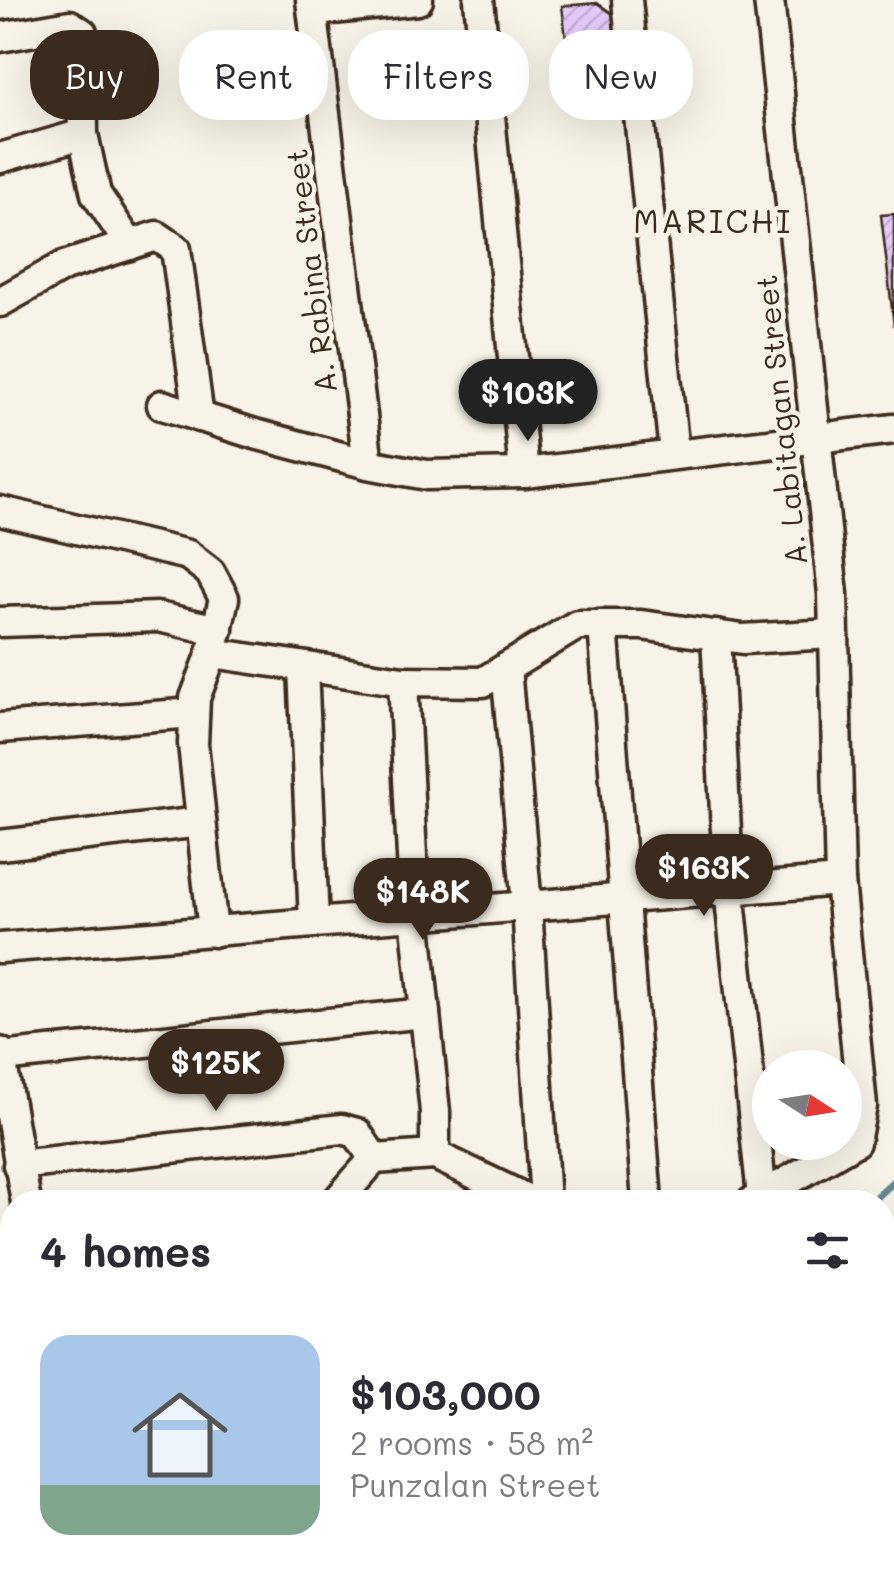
<!DOCTYPE html>
<html lang="en">
<head>
<meta charset="utf-8">
<style>
	body { margin:0; font-family:Mali,sans-serif; background:#f7f7f7; color:#2b2b33; height:100vh; display:flex; flex-direction:column; font-size:38px; white-space:nowrap }
	* { box-sizing:border-box; margin:0 }
	p { font-size:32px; color:#7c7c81 }
	.icon { flex:none; width:55px; height:55px; fill:none; stroke:currentColor; stroke-width:2; stroke-linecap:round; stroke-linejoin:round }
	.map { position:relative; flex:1; overflow:hidden }
	.details { position:absolute; left:0px; top:1190px; width:895px; height:392px; display:flex; flex-direction:column; background:#fff; border-radius:40px 40px 0 0; box-shadow:0 10px 40px #0002 }
	.details>* { flex:none }
	.hud { position:absolute; left:30px; top:30px; width:835px; height:90px; display:flex; gap:20px }
	.needle { width:65px; rotate:102deg }
	.tools { position:absolute; left:752px; top:1050px; display:grid; gap:20px }
	.tools a { display:grid; place-items:center; width:110px; height:110px; border-radius:50%; background:#fff; box-shadow:0 10px 40px #0002; font-size:50px }
	.price { position:absolute; translate:-50% -85px; padding:0 22px; border-radius:35px; background:#3b2a1e; color:#fff; font-size:32px; line-height:65px; filter:drop-shadow(0 2px 5px #0008) }
	.price::after { content:''; position:absolute; left:50%; top:60px; width:30px; height:22px; margin-left:-15px; background:inherit; clip-path:polygon(0 0,100% 0,50% 100%) }
	.price.active { background:#222; color:#fff }
	ul { padding:0; list-style:none }
	li { display:flex; align-items:center; gap:30px; height:250px; padding:0 40px }
	li+li { border-top:2px solid #e1e1e2 }
	li span { display:grid; place-items:center; flex:none; width:280px; height:200px; border-radius:30px; color:#555 }
	li>.icon { margin-inline-start:auto }
	span .icon { width:120px; height:120px; fill:#fffc; stroke-width:1 }
	li b { font-size:42px }
	h2 { display:flex; justify-content:space-between; align-items:center; height:120px; padding:0 40px; font-size:42px }
	.chip { padding:0 35px; border-radius:40px; background:#fff; box-shadow:0 10px 40px #0002; font-size:35px; line-height:90px }
	.chip.active { background:#3b2a1e; color:#fff }
	.map>svg:first-child { display:block }
	.lines { fill:none; stroke-linecap:round; stroke-linejoin:round }
	.stream { stroke:#638a91; stroke-width:8 }
	.building { fill:url(#building-hatch); stroke:#3b2a1e; stroke-width:2.5 }
	.minor-casing { stroke:#3b2a1e; stroke-width:35 }
	.minor { stroke:#f7f3e8; stroke-width:28 }
	.labels { text-anchor:middle; stroke-width:9; stroke-linejoin:round; paint-order:stroke }
	.street-label { font-size:30px; fill:#3b2a1e; stroke:#f7f3e8 }
	.neighbourhood-label { font-size:32px; letter-spacing:2.5px; fill:#3b2a1e; stroke:#f7f3e8 }
</style>
</head>
<body>
<div class="map">
<svg width="894" height="1581" viewBox="0 0 894 1581">
	<defs>
		<pattern id="building-hatch" width="6" height="6" patternUnits="userSpaceOnUse" patternTransform="scale(2.5)"><rect width="6" height="6" fill="#e4caf9"/><path d="M-1 1l2-2M0 6l6-6M5 7l2-2" fill="none" stroke="#c4aed5"/></pattern>
	</defs>
	<rect width="100%" height="100%" fill="#f7f3e8"/>
	<filter id="ink" filterUnits="userSpaceOnUse"><feTurbulence type="fractalNoise" baseFrequency=".01" numOctaves="2"/><feDisplacementMap in="SourceGraphic" scale="20" xChannelSelector="R" yChannelSelector="G"/><feConvolveMatrix kernelMatrix="1 2 1 2 8 2 1 2 1" color-interpolation-filters="sRGB"/></filter>
	<g filter="url(#ink)">
		<g class="lines">
			<g class="stream">
				<path d="M871,1202L894,1181"/>
				<path d="M0,1448H12"/>
			</g>
		</g>
		<g class="building">
			<path d="M597,3L616,16L622,59L569,64L562,6Z"/>
			<path d="M894,214V326L881,215Z"/>
		</g>
		<g class="lines">
			<g class="minor-casing">
				<g id="minor">
					<path d="M311,0L368,464"/>
					<path d="M479,0L524,473"/>
					<path d="M627,0L674,453"/>
					<path d="M314,11L418,0"/>
					<path d="M0,37L70,25L82,33L83,134L96,194L130,245"/>
					<path d="M0,158L83,134"/>
					<path d="M0,302L64,266L157,236L176,249L199,417"/>
					<path d="M162,405L255,434L368,464L427,475L524,473L894,429"/>
					<path d="M0,511L188,555L210,572L224,598L212,653L195,698L193,744L213,932"/>
					<path d="M0,622L158,617L218,630"/>
					<path d="M603,625L647,1202"/>
					<path d="M716,635L729,890L762,1196"/>
					<path d="M212,653L403,681L415,915L435,1112V1155"/>
					<path d="M303,667L314,923"/>
					<path d="M506,668L527,906L545,1202"/>
					<path d="M403,681L483,682L577,625H641L743,639L833,634"/>
					<path d="M0,728L194,713"/>
					<path d="M0,845L201,822"/>
					<path d="M0,948L840,881"/>
					<path d="M0,1052L26,1202"/>
					<path d="M1,1057L425,1013"/>
					<path d="M18,1165L342,1129L357,1133L374,1159"/>
					<path d="M336,1202L374,1159L435,1155L533,1202"/>
					<path d="M752,1202L855,1142L862,1106L840,881L833,594L769,0"/>
					<path d="M882,1340L894,1334"/>
					<path d="M463,1581L486,1570"/>
				</g>
			</g>
			<use href="#minor" class="minor"/>
		</g>
	</g>
	<g class="labels">
		<g class="street-label">
			<text transform="translate(312 271) rotate(-97)" y="10">A. Rabina Street</text>
			<text transform="translate(782 420) rotate(-96)" y="10">A. Labitagan Street</text>
		</g>
		<g class="neighbourhood-label">
			<text x="713" y="233">MARICHI</text>
		</g>
	</g>
</svg>
<div class="tools">
<a><svg class="needle" viewBox="-14 -14 28 28"><path d="M0-13l5 13h-10z" fill="#e53935"/><path d="M0 13l5-13h-10z" fill="#7c7c81"/></svg></a>
</div>
<b class="price active" style="left:528px;top:444px">$103K</b>
<b class="price" style="left:704px;top:919px">$163K</b>
<b class="price" style="left:423px;top:943px">$148K</b>
<b class="price" style="left:216px;top:1114px">$125K</b>
<div class="hud">
<a class="chip active">Buy</a>
<a class="chip">Rent</a>
<a class="chip">Filters</a>
<a class="chip">New</a>
</div>
<section class="details">
<h2>4 homes<svg class="icon" aria-label="filters" viewBox="0 0 24 24"><path d="M4 7h16M4 17h16"/><circle cx="9" cy="7" r="2"/><circle cx="15" cy="17" r="2"/></svg></h2>
<ul>
<li><span style="background:linear-gradient(#a9c7e8 75%,#7fa58c 0)"><svg class="icon" aria-label="home" viewBox="0 0 24 24"><path d="M3 11l9-7 9 7M6 9v11h12V9"/></svg></span><div><b>$103,000</b><p>2 rooms · 58 m²</p><p>Punzalan Street</p></div></li>
</ul>
</section>
</div>
</body>
</html>
